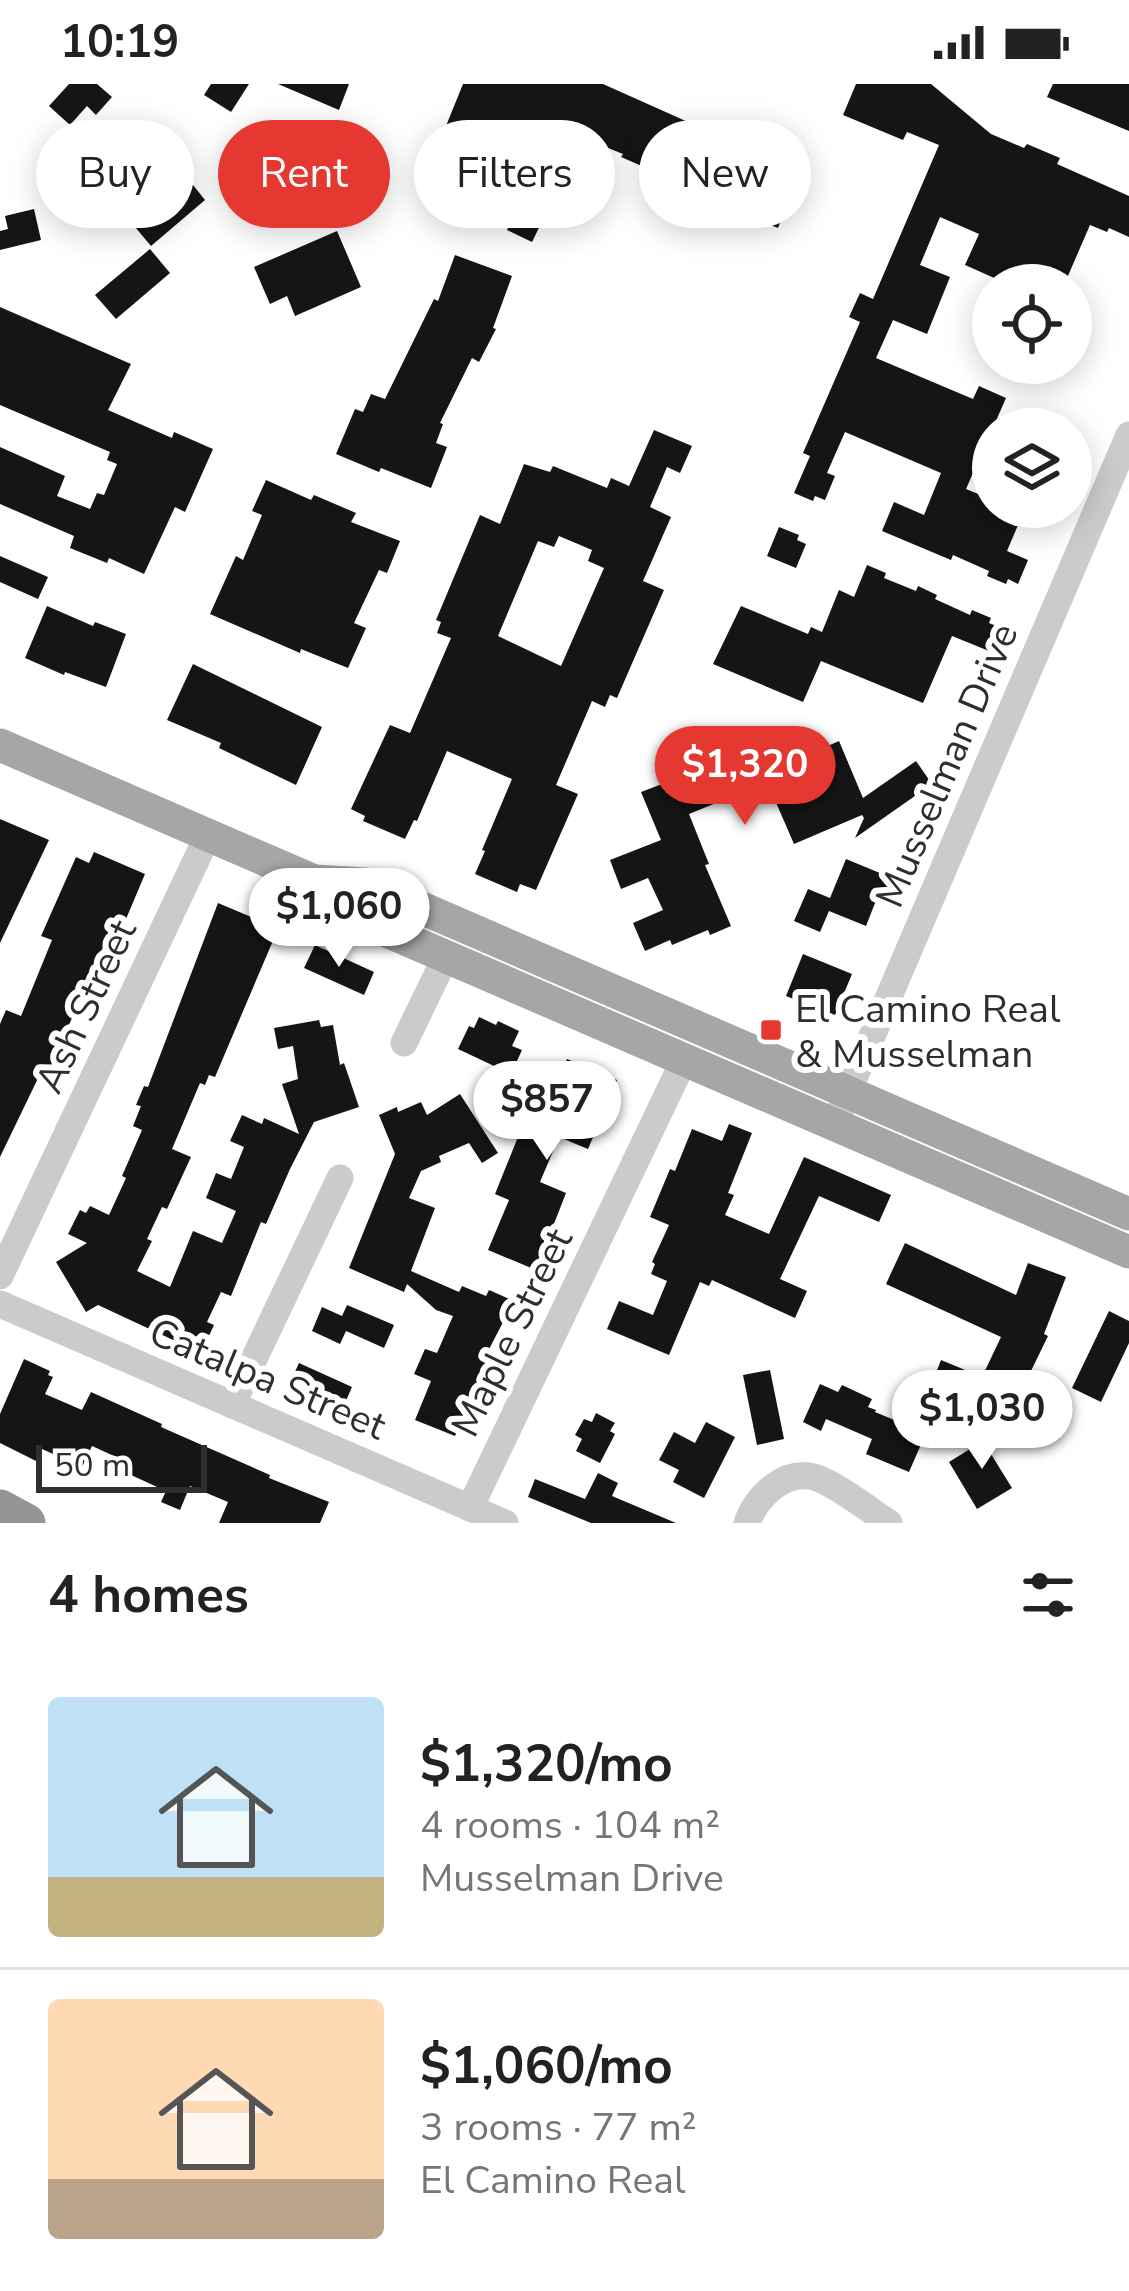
<!DOCTYPE html>
<html lang="en">
<head>
<meta charset="utf-8">
<style>
	body { margin:0; font-family:"Nunito Sans",sans-serif; background:#f2f2f2; color:#222; height:100vh; display:flex; flex-direction:column; font-size:45px; white-space:nowrap }
	* { box-sizing:border-box; margin:0 }
	p { font-size:39px; color:#767676 }
	.icon { flex:none; width:66px; height:66px; fill:none; stroke:currentColor; stroke-width:2; stroke-linecap:round; stroke-linejoin:round }
	.map { position:relative; height:1439px; overflow:hidden }
	.drawer { display:flex; flex-direction:column; background:#fff; flex:1 }
	.drawer>* { flex:none }
	.guide { position:absolute; left:36px; top:36px; width:1059px; height:108px; display:flex; gap:24px }
	.controls { position:absolute; left:972px; top:180px; display:grid; gap:24px }
	.controls a { display:grid; place-items:center; width:120px; height:120px; border-radius:50%; background:#fff; box-shadow:0 6px 30px #0003; font-size:60px }
	.scale { position:absolute; left:36px; bottom:30px; width:171px; box-sizing:border-box; padding-left:12px; border:6px solid #2e2e2e; border-top:0; font-size:33px; line-height:42px; white-space:nowrap; color:#2e2e2e; -webkit-text-stroke:9px #fff; paint-order:stroke }
	.price { position:absolute; translate:-50% -102px; padding:0 27px; border-radius:42px; background:#fff; color:#222; font-size:39px; line-height:78px; filter:drop-shadow(0 3px 6px #0008) }
	.price::after { content:''; position:absolute; left:50%; top:72px; width:36px; height:27px; margin-left:-18px; background:inherit; clip-path:polygon(0 0,100% 0,50% 100%) }
	.price.on { background:#e53831; color:#fff }
	ul { padding:0; list-style:none }
	li { display:flex; align-items:center; gap:36px; height:300px; padding:0 48px }
	li+li { border-top:3px solid #e0e0e0 }
	li span { display:grid; place-items:center; flex:none; width:336px; height:240px; border-radius:12px; color:#555 }
	li>.icon { margin-inline-start:auto }
	span .icon { width:144px; height:144px; fill:#fffc; stroke-width:1 }
	li b { font-size:51px }
	h2 { display:flex; justify-content:space-between; align-items:center; height:144px; padding:0 48px; font-size:51px }
	.tag { padding:0 42px; border-radius:54px; background:#fff; box-shadow:0 6px 30px #0003; font-size:42px; line-height:108px }
	.tag.on { background:#e53831; color:#fff }
	.status { display:flex; justify-content:space-between; align-items:center; height:84px; padding:0 60px; background:#fff; direction:ltr }
	.status svg { height:33px; fill:currentColor }
	.map>svg:first-child { display:block }
	.building { fill:#151515; fill-rule:evenodd }
	.lines { fill:none; stroke-linecap:round; stroke-linejoin:round }
	.minor { stroke:#cbcbcb; stroke-width:27 }
	.major { stroke:#a6a6a6; stroke-width:33 }
	.highway { stroke:#959595; stroke-width:39 }
	.poi-dot { fill:#e53831; stroke:#fff; stroke-width:4.5 }
	.labels { text-anchor:middle; stroke-width:12; stroke-linejoin:round; paint-order:stroke }
	.street-label { font-size:39px; fill:#2e2e2e; stroke:#fff }
	.poi-label { font-size:39px; fill:#2e2e2e; stroke:#fff; text-anchor:start }
</style>
</head>
<body>
<div class="status"><b>10:19</b><svg viewBox="0 0 49 12"><path d="M0 12V9h3v3zM5 12V6h3v6zM10 12V3h3v9zM15 12V0h3v12zM26 1h20v11H26zM47 4h2v5h-2z"/></svg></div>
<div class="map">
<svg width="1129" height="1439" viewBox="0 0 1129 1439">
	<rect width="100%" height="100%" fill="#fff"/>
	<g class="building">
		<path d="M69,0H97L112,13L96,31L87,22L70,41L49,22Z"/>
		<path d="M211,0H249L231,28L204,11Z"/>
		<path d="M278,0H349L339,26Z"/>
		<path d="M463,0H603L809,92L799,118L790,114L778,144L756,135L759,128L690,101L688,106L666,97L667,93L621,73L623,70L583,54L532,158L507,146L518,123L510,119L512,116L477,104L479,100L438,83L442,72L435,69Z"/>
		<path d="M856,0H931L991,50L1024,64L1027,60L1060,74L1057,80L1129,112V153L1109,144L1107,148L1090,141L1064,201H1010L965,181L979,150L940,133L920,181L950,193L927,250L893,236L876,274L973,315L979,302L1006,314L966,405L993,416V423H1008L1023,429L1007,467L1028,476L1018,500L1008,495L1006,500L987,492L989,487L953,471L951,476L882,447L894,418L924,431L941,389L845,348L827,389L835,392L825,416L815,412L813,417L794,409L810,372L803,369L860,238L849,233L860,209L873,215L939,61L907,48L903,56L843,31Z"/>
		<path d="M1053,0H1129V47L1047,13Z"/>
		<path d="M261,73L287,83L266,133L240,122Z"/>
		<path d="M185,91L205,116L151,162L130,137Z"/>
		<path d="M34,125L41,156L0,166V147L8,145L5,132Z"/>
		<path d="M337,147L361,203L295,232L287,212L270,220L254,183Z"/>
		<path d="M150,165L170,189L116,235L95,211Z"/>
		<path d="M455,171L512,192L493,244L496,245L479,278L472,274L440,339L443,340L436,359L447,363L431,404L381,384L379,388L336,370L355,325L363,328L371,310L385,315L434,215L438,217Z"/>
		<path d="M0,223L131,280L108,326L172,354L174,348L213,365L185,428L175,423L144,490L109,474L107,479L70,464L74,452L0,420V363L65,392L57,412L90,425L97,409L104,411L117,380L107,376L110,368L0,321Z"/>
		<path d="M654,346L692,362L680,389L667,383L650,423L671,433L643,497L664,506L617,614L610,611L605,623L592,617L556,701L578,710L536,806L520,800L517,808L475,790L485,767L482,766L512,695L447,667L417,737L414,736L405,755L363,737L365,732L351,725L390,641L410,649L451,554L437,549L441,538L436,536L480,431L500,440L524,380L550,388L553,382L607,404L611,394L629,402ZM559,452L592,466L588,477L604,484L561,582L498,552L538,457L554,463Z"/>
		<path d="M266,396L311,416L314,411L356,429L351,438L400,457L387,489L379,486L354,539L366,544L348,584L301,565L300,569L210,530L236,472L243,476L262,431L252,427Z"/>
		<path d="M779,443L799,451L797,456L806,460L796,484L767,472Z"/>
		<path d="M0,472L48,493L38,515L0,498Z"/>
		<path d="M867,481L886,489L884,494L916,507L918,502L937,511L935,515L970,531L972,526L991,534L989,539L999,543L989,567L952,552L923,619L821,577L803,618L713,580L741,522L808,550L811,543L822,548L839,506L854,513Z"/>
		<path d="M47,522L93,542L95,538L126,550L106,603L65,588L64,591L25,574Z"/>
		<path d="M193,580L322,643L296,701L219,664L221,659L167,636Z"/>
		<path d="M839,657L863,714L916,677L932,700L855,754L864,734L862,731L794,760L771,707L767,708L763,700L689,730L709,780L705,781L731,842L710,851L708,846L672,861L670,856L645,867L633,839L663,826L648,794L621,805L610,776L661,756L641,708L725,676L730,688L776,669L778,674L798,665L800,668L819,660L821,665Z"/>
		<path d="M0,735L49,756L0,859Z"/>
		<path d="M94,768L145,790L126,835L117,831L48,989L42,986L0,1073V940L6,926L21,932L52,856L41,852L76,773L89,779Z"/>
		<path d="M846,775L892,794L885,811L879,809L866,842L829,827L820,848L794,837L808,805L830,814Z"/>
		<path d="M218,819L270,841L267,848L275,852L215,993L209,991L205,1001L200,999L172,1065L191,1073L167,1125L162,1123L147,1155L152,1157L137,1187L170,1203L193,1147L222,1159L236,1127L206,1114L216,1089L231,1095L244,1063L230,1057L242,1031L262,1040L264,1034L299,1050L282,1000L298,995L293,962L278,965L274,944L319,936L321,943L333,941L340,981L344,979L359,1023L314,1038L290,1085L266,1140L261,1138L231,1212L221,1208L207,1238L214,1241L201,1269L98,1221L86,1228L56,1178L87,1159L68,1150L80,1126L86,1129L90,1122L109,1131L126,1094L122,1092L142,1046L133,1042L141,1022L136,1021L144,1002L148,1003Z"/>
		<path d="M315,861L374,888L364,911L304,884Z"/>
		<path d="M803,870L852,890L835,931L786,912Z"/>
		<path d="M479,933L496,941L498,937L519,947L512,962L522,966L511,990L458,965L469,942L474,944Z"/>
		<path d="M567,975L617,996L588,1065L559,1053L540,1098L566,1109L536,1186L488,1166L509,1116L495,1110L522,1043L537,1049Z"/>
		<path d="M460,1010L498,1069L482,1079L469,1059L439,1072L441,1078L421,1087L409,1114L435,1124L411,1187L459,1208L462,1202L486,1212L489,1206L514,1217L486,1271L489,1273L488,1277L493,1279L478,1315L472,1313L455,1352L415,1336L431,1297L414,1290L425,1265L437,1269L453,1232L436,1226L407,1200L404,1208L349,1184L395,1070L379,1031L397,1023L398,1028L421,1018L427,1031Z"/>
		<path d="M729,1040L752,1049L728,1109L734,1111L725,1131L769,1150L804,1073L891,1111L879,1138L819,1112L780,1195L807,1207L795,1234L712,1196L709,1202L700,1198L669,1271L607,1245L619,1217L653,1231L667,1197L651,1190L655,1180L652,1178L669,1141L650,1133L670,1085L675,1087L692,1045L722,1057Z"/>
		<path d="M905,1159L1016,1211L1028,1179L1066,1193L1044,1250L1048,1252L1030,1289L1022,1288L994,1344L955,1323L927,1312L941,1276L982,1293L1001,1253L886,1200Z"/>
		<path d="M347,1221L394,1241L384,1264L346,1247L340,1260L312,1247L322,1223L342,1232Z"/>
		<path d="M1109,1227L1129,1237V1259L1101,1318L1072,1304Z"/>
		<path d="M24,1275L50,1287L48,1291L53,1293L45,1310L82,1326L91,1308L162,1340L161,1343L270,1391L269,1394L329,1418L320,1439H219L228,1418L190,1402L180,1426L161,1418L166,1407L120,1386L125,1377L92,1362L82,1383L42,1365L36,1377L0,1359V1330Z"/>
		<path d="M299,1279L352,1303L342,1326L288,1303Z"/>
		<path d="M770,1286L784,1355L757,1361L743,1291Z"/>
		<path d="M820,1300L838,1308L842,1301L872,1315L868,1323L876,1326L875,1328L926,1349L909,1388L866,1370L872,1355L826,1335L821,1347L803,1338Z"/>
		<path d="M596,1329L615,1339L610,1347L615,1350L600,1379L576,1367L582,1355L575,1351L584,1335L592,1338Z"/>
		<path d="M706,1338L735,1353L704,1414L673,1398L679,1386L659,1376L674,1348L695,1359Z"/>
		<path d="M1007,1342L991,1370L1012,1404L977,1425L949,1378Z"/>
		<path d="M598,1389L618,1399L612,1412L676,1439H591L528,1413L535,1395L585,1415Z"/>
	</g>
	<g class="lines">
		<g class="minor">
			<path d="M404,959L446,872"/>
			<path d="M840,1027L1129,351"/>
			<path d="M0,1192L208,751"/>
			<path d="M0,1220L505,1439"/>
			<path d="M232,1321L340,1094"/>
			<path d="M470,1424L684,976"/>
			<path d="M747,1439C756,1414 783,1385 814,1393C833,1398 871,1427 889,1439"/>
		</g>
		<g class="major">
			<path d="M0,661L314,797L366,800L1129,1130"/>
			<path d="M314,797L352,832L1129,1168"/>
		</g>
		<path class="highway" d="M0,1425L26,1439"/>
	</g>
	<rect class="poi-dot" x="759" y="934" width="24" height="24" rx="6"/>
	<g class="labels">
		<g class="street-label">
			<text transform="translate(946 681) rotate(-67)" y="14">Musselman Drive</text>
			<text transform="translate(85 922) rotate(-65)" y="14">Ash Street</text>
			<text transform="translate(511 1248) rotate(-64)" y="14">Maple Street</text>
			<text transform="translate(268 1294) rotate(23)" y="14">Catalpa Street</text>
		</g>
		<g class="poi-label">
			<text x="795" y="938">El Camino Real<tspan x="795" dy="45">&amp; Musselman</tspan></text>
		</g>
	</g>
</svg>
<div class="controls">
<a><svg class="icon" aria-label="locate" viewBox="0 0 24 24"><circle cx="12" cy="12" r="6"/><path d="M12 2v4M12 18v4M2 12h4M18 12h4"/></svg></a>
<a><svg class="icon" aria-label="layers" viewBox="0 0 24 24"><path d="M12 4l9 5-9 5-9-5zM3 14l9 5 9-5"/></svg></a>
</div>
<div class="scale">50 m</div>
<b class="price on" style="left:745px;top:744px">$1,320</b>
<b class="price" style="left:339px;top:886px">$1,060</b>
<b class="price" style="left:547px;top:1079px">$857</b>
<b class="price" style="left:982px;top:1388px">$1,030</b>
<div class="guide">
<a class="tag">Buy</a>
<a class="tag on">Rent</a>
<a class="tag">Filters</a>
<a class="tag">New</a>
</div>
</div>
<section class="drawer">
<h2>4 homes<svg class="icon" aria-label="filters" viewBox="0 0 24 24"><path d="M4 7h16M4 17h16"/><circle cx="9" cy="7" r="2"/><circle cx="15" cy="17" r="2"/></svg></h2>
<ul>
<li><span style="background:linear-gradient(#bfe0f5 75%,#c2b280 0)"><svg class="icon" aria-label="home" viewBox="0 0 24 24"><path d="M3 11l9-7 9 7M6 9v11h12V9"/></svg></span><div><b>$1,320/mo</b><p>4 rooms · 104 m²</p><p>Musselman Drive</p></div></li>
<li><span style="background:linear-gradient(#ffd9b3 75%,#b9a48a 0)"><svg class="icon" aria-label="home" viewBox="0 0 24 24"><path d="M3 11l9-7 9 7M6 9v11h12V9"/></svg></span><div><b>$1,060/mo</b><p>3 rooms · 77 m²</p><p>El Camino Real</p></div></li>
</ul>
</section>
</body>
</html>
